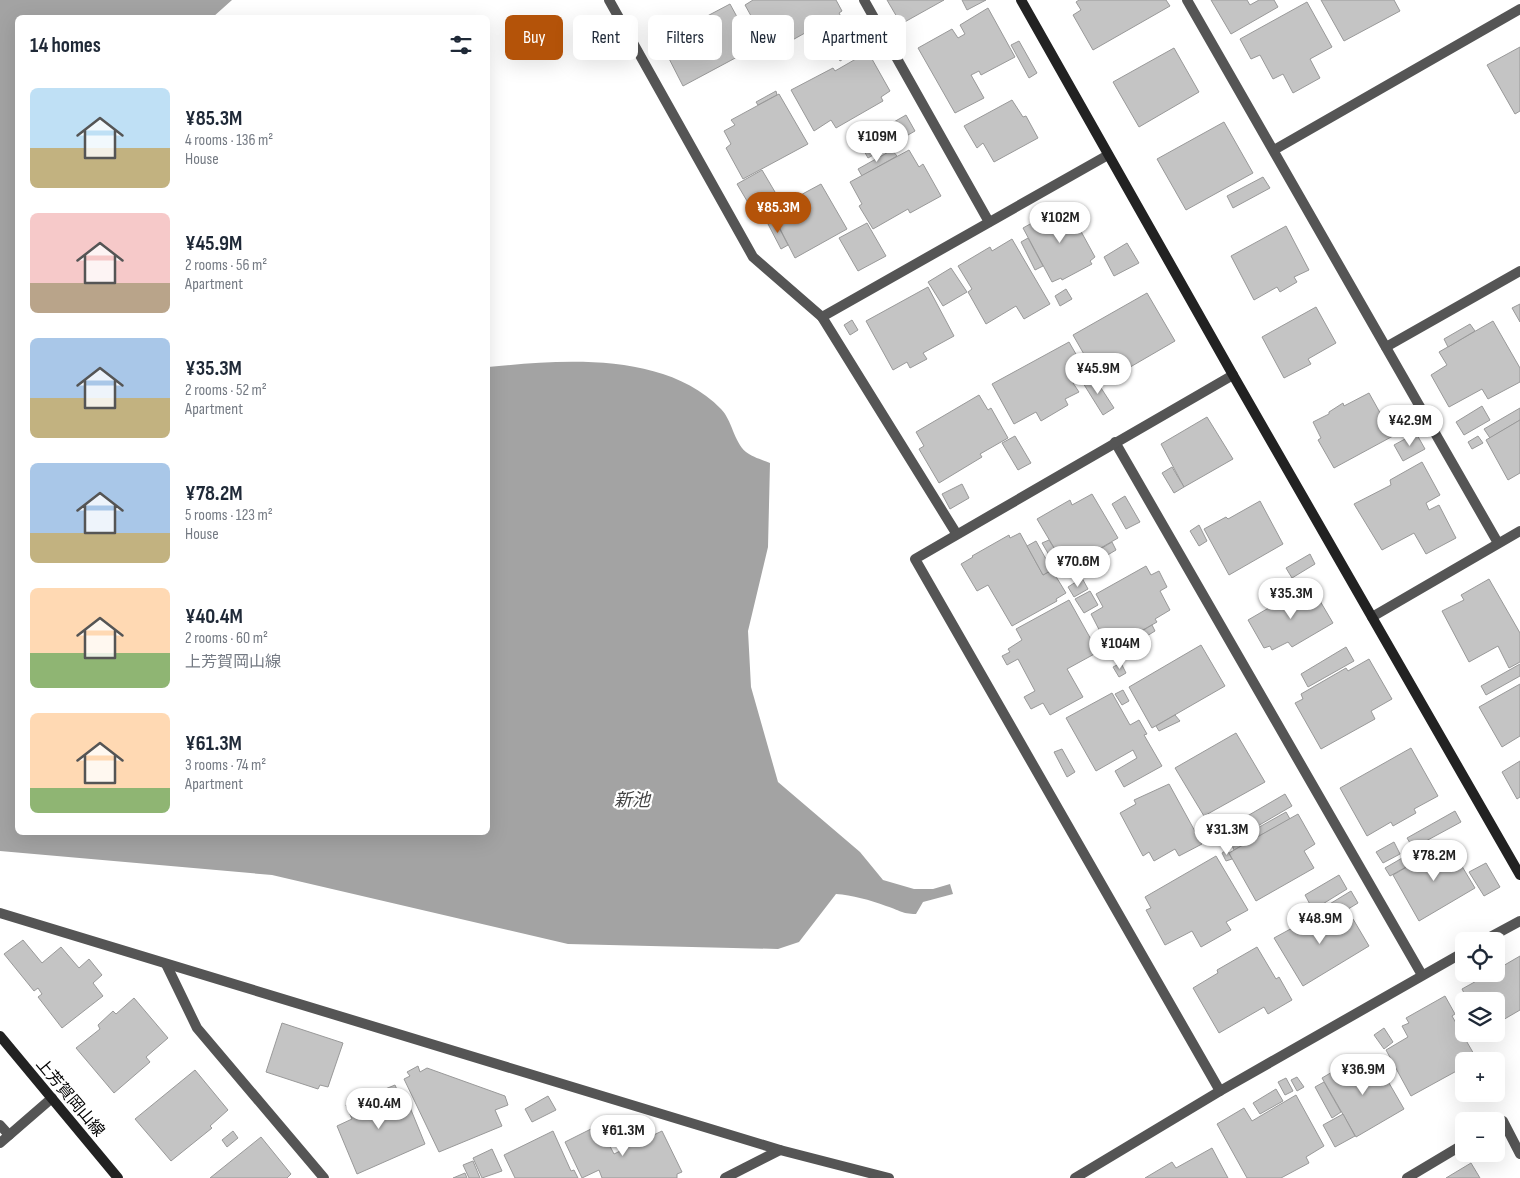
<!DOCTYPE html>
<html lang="en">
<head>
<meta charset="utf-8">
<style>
	body { margin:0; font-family:"Sofia Sans Condensed","Noto Sans JP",sans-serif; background:#f6f6f7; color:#1f2937; height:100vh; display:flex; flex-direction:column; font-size:19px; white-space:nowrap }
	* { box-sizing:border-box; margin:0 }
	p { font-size:16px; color:#747a83 }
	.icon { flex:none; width:28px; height:28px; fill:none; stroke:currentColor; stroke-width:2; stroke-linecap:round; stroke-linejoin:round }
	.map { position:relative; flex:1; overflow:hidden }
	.side { position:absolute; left:15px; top:15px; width:475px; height:820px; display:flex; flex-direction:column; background:#fff; border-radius:8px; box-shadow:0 5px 20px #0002 }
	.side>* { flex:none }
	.guide { position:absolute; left:505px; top:15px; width:475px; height:45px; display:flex; gap:10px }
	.buttons { position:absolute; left:1455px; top:932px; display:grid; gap:10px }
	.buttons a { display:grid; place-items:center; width:50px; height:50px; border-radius:8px; background:#fff; box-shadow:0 5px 20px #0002; font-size:25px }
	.price { position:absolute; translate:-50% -42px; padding:0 11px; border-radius:18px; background:#fff; color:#222; font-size:16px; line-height:32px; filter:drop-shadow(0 1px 2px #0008) }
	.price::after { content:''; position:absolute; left:50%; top:30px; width:15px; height:11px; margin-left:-8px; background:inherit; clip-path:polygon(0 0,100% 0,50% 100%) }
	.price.selected { background:#b45309; color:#fff }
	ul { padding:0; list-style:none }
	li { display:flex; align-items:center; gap:15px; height:125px; padding:0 15px }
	li span { display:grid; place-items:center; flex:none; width:140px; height:100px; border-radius:8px; color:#555 }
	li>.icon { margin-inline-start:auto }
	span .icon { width:60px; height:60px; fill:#fffc; stroke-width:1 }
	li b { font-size:21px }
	h2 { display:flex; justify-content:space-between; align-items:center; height:60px; padding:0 15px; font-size:21px }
	.chip { padding:0 18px; border-radius:8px; background:#fff; box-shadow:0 5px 20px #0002; font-size:18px; line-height:45px }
	.chip.selected { background:#b45309; color:#fff }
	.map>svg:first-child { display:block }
	.water { fill:#a3a3a3 }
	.building { fill:#c4c4c4; stroke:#999 }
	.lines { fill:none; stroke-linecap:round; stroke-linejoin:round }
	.lane { stroke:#555; stroke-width:10 }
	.street { stroke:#555; stroke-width:10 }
	.secondary { stroke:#222; stroke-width:10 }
	.labels { text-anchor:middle; stroke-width:4.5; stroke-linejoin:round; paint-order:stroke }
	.street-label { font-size:16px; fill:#000; stroke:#fff }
	.water-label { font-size:18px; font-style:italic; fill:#444; stroke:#fff }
</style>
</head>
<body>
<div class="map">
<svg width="1520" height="1178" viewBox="0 0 1520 1178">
	<rect width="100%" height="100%" fill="#fff"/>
	<path class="water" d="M0,0H232L213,17L18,18V832H488V367C562,360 664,351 721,409C732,420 734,442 746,452C752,457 763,460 770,463L768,547L748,631L751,687L778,782L860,852L883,880L914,889H933L950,884L953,894L923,902L916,914C901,914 900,910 886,906C870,900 852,895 836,894L799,942L778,949L568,944L272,875L0,851Z"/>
	<g class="building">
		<path d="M753,0H836L842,11L839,13L843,20L824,31L821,24L771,52L745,5Z"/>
		<path d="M887,0H944L901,24Z"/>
		<path d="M962,0H986L967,10Z"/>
		<path d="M1079,0H1166L1170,6L1093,50L1073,15L1081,10L1076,2Z"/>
		<path d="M1211,0H1247L1250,5L1259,0H1274L1278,7L1231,34Z"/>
		<path d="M1321,0H1394L1400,11L1344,41Z"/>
		<path d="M1307,2L1332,47L1310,59L1320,78L1293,93L1283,74L1273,79L1260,55L1251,59L1240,39Z"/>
		<path d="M730,4L754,48L683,86L660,41Z"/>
		<path d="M988,8L1015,57L981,75L979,71L971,75L984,98L955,113L918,48L952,29L958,38L965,34L960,25Z"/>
		<path d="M850,22L864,46L840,61L826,36Z"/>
		<path d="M1019,41L1037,73L1029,78L1011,45Z"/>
		<path d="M1520,47V111L1515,114L1487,65Z"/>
		<path d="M1174,48L1199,92L1139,127L1113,82Z"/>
		<path d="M868,52L890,91L881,97L883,101L836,128L831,120L814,131L791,90L833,68L835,71Z"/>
		<path d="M776,91L777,95L758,105L756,102Z"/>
		<path d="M779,94L808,144L743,179L726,148L731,144L724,131L735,125L731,120Z"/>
		<path d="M1012,100L1023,117L1026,116L1038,138L994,162L983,143L977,148L964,126Z"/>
		<path d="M906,115L915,131L868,158L859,142Z"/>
		<path d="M1224,122L1253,173L1186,210L1157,159Z"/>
		<path d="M892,150L897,156L862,176L858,169Z"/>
		<path d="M909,150L919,167L923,164L941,196L910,213L908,209L873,229L859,206L862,204L850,182Z"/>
		<path d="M762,170L775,192L750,206L737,184Z"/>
		<path d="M1263,177L1270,188L1233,208L1227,196Z"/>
		<path d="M821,184L847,229L795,258L771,211Z"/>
		<path d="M761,202L767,210L757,217L751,210Z"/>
		<path d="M1066,204L1095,257L1090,261L1092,264L1062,280L1061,278L1052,282L1023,228Z"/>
		<path d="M775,220L788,245L781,249L768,224Z"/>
		<path d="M867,223L886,256L858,271L839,238Z"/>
		<path d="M1286,226L1309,270L1294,277L1297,282L1280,292L1277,287L1254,300L1231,256Z"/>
		<path d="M1028,238L1043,266L1035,270L1021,242Z"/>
		<path d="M1012,239L1050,304L1024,319L1016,306L986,324L968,292L972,289L958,266L990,247L992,251Z"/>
		<path d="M1127,243L1139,263L1114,276L1104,257Z"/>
		<path d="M951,268L967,292L943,306L928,282Z"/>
		<path d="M928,287L954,336L923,353L927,359L910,368L907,362L893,370L866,321Z"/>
		<path d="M1066,289L1072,299L1060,306L1055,296Z"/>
		<path d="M1147,293L1175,341L1101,384L1073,335Z"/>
		<path d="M1520,304V322L1512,308Z"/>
		<path d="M1316,307L1336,343L1308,359L1311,364L1284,378L1262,337Z"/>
		<path d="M852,320L858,330L850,335L844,325Z"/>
		<path d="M1493,321L1520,368V382L1488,399L1482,389L1449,407L1431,375L1447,365L1439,352Z"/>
		<path d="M1470,324L1475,331L1448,347L1444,339Z"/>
		<path d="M1069,342L1088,375L1073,383L1079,392L1065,399L1068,405L1041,421L1036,412L1014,424L992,384Z"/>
		<path d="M1090,371L1114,408L1103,415L1083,383L1091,377L1088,372Z"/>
		<path d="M1369,393L1393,436L1334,468L1318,440L1321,438L1313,422L1329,414V412L1343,403L1344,406Z"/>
		<path d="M979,395L988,410L991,408L1008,438L980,454L982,457L939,483L919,449L924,446L916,432Z"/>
		<path d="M1482,406L1490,420L1464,435L1456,422Z"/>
		<path d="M1520,408V420L1490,438L1484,429Z"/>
		<path d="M1207,417L1233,459L1184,487L1161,444Z"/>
		<path d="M1520,420V473L1508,480L1486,440Z"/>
		<path d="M1416,433L1425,449L1403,461L1394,445Z"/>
		<path d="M1015,436L1031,463L1018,470L1002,443Z"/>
		<path d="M1478,436L1483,443L1472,449L1468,442Z"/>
		<path d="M1422,462L1440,495L1426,503L1429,510L1439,505L1456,538L1426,554L1414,533L1382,550L1354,504L1391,485L1390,480Z"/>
		<path d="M1172,467L1184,487L1174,493L1162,473Z"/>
		<path d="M962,484L969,498L950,509L942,494Z"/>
		<path d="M1092,494L1118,538L1066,568L1037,519L1070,500L1072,505Z"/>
		<path d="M1125,496L1140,522L1126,529L1112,504Z"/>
		<path d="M1260,501L1283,544L1229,575L1204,529L1226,517L1228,519Z"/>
		<path d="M1199,525L1207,541L1199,546L1190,531Z"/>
		<path d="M1020,533L1043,575L1052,570L1066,593L1056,599L1057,601L1012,626L988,585L977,591L961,564L973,557L972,556L1009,535L1010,538Z"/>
		<path d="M1049,540L1063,563L1056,567L1042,543Z"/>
		<path d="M1036,541L1052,570L1043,575L1027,546Z"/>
		<path d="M1112,542L1116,550L1084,569L1080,561Z"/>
		<path d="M1310,554L1315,564L1292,578L1286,568Z"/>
		<path d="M1146,566L1151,575L1159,571L1167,587L1160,591L1170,610L1155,619L1157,622L1109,649L1091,614L1103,607L1096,594Z"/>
		<path d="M1082,578L1088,589L1074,597L1068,587Z"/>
		<path d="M1489,579L1520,633V662L1509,668L1498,646L1469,662L1442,611L1464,600L1461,595Z"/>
		<path d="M1310,584L1333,623L1292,647L1288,642L1272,650L1270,646L1264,648L1248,620Z"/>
		<path d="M1090,591L1098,605L1084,613L1075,599Z"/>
		<path d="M1069,600L1098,652L1067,669L1083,697L1050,715L1043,703L1031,709L1024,697L1035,691L1018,659L1007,665L1002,656L1010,652L1008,649L1022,640L1016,629Z"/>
		<path d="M1152,625L1155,631L1134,644L1130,638Z"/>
		<path d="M1201,645L1225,686L1152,728L1129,687Z"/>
		<path d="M1346,647L1354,661L1308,687L1301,674Z"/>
		<path d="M1369,659L1392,699L1371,711L1375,719L1321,749L1295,703L1303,699L1301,694L1346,668L1348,671Z"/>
		<path d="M1121,663L1126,673L1119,677L1113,667Z"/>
		<path d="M1520,664V676L1486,695L1481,686Z"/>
		<path d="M1520,684V736L1502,747L1479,707Z"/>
		<path d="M1123,690L1129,701L1122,705L1115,694Z"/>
		<path d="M1112,693L1130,725L1139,720L1147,734L1144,735L1162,766L1124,787L1115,771L1137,758L1133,750L1096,771L1066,718Z"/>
		<path d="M1175,715L1180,721L1159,731L1156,726Z"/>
		<path d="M1236,733L1265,782L1204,816L1175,768Z"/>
		<path d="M1411,748L1438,796L1414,809L1416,813L1393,826L1391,822L1367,836L1340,788Z"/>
		<path d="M1062,749L1075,772L1067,777L1054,752Z"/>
		<path d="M1520,761V797L1517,799L1502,772Z"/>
		<path d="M1169,784L1202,844L1179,856L1175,849L1154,861L1149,852L1143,856L1120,813L1136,804L1134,800Z"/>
		<path d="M1285,794L1292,806L1244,834L1237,822Z"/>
		<path d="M1455,811L1461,822L1413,848L1407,838Z"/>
		<path d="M1286,812L1290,819L1234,850L1231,843Z"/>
		<path d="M1298,814L1315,844L1304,851L1314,868L1256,901L1229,853Z"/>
		<path d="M1394,842L1400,854L1383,863L1376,852Z"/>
		<path d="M1428,843L1433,852L1390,876L1385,868Z"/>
		<path d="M1448,843L1475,888L1419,921L1393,875Z"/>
		<path d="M1227,850L1232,859L1226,861L1222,853Z"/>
		<path d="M1216,856L1248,910L1226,922L1231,930L1201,947L1192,931L1165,945L1146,910L1151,908L1145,897Z"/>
		<path d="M1486,863L1500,887L1484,896L1469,872Z"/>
		<path d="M1339,875L1347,889L1313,910L1305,895Z"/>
		<path d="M1351,891L1358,903L1335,917L1328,905Z"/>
		<path d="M1321,907L1324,912L1315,917L1312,912Z"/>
		<path d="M1329,908L1335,918L1341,915L1346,924L1353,919L1369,946L1303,986L1274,938Z"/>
		<path d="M23,940L42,963L61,947L79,968L89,959L102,975L93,983L103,996L62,1028L38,997L42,994L38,988L34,991L4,954Z"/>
		<path d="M1257,947L1276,979L1279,977L1292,1000L1268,1014L1264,1007L1219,1033L1193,988L1218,973L1217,970Z"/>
		<path d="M1520,956V1010L1496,1024V1001H1468L1462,989L1489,974H1496V970Z"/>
		<path d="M1445,996L1455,1014L1452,1016L1475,1056L1464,1061L1460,1065L1462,1068L1411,1096L1386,1050L1408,1037L1402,1026L1409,1023L1406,1018Z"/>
		<path d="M134,998L168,1038L146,1057L150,1062L114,1093L76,1048L100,1029L98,1025L113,1011L116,1014Z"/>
		<path d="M282,1023L343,1043L328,1087L320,1085L318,1089L266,1072Z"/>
		<path d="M1384,1028L1393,1042L1384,1049L1374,1035Z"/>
		<path d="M1374,1057L1404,1109L1356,1137L1322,1078L1344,1065L1347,1072Z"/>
		<path d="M418,1066L420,1072L427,1068L505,1096L508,1105L495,1110L502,1126L439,1152L404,1079L410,1076L407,1072Z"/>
		<path d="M195,1070L228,1110L210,1126L212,1128L171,1161L135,1119Z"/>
		<path d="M1297,1077L1304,1087L1297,1091L1291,1080Z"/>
		<path d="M1286,1078L1293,1091L1285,1095L1278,1082Z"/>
		<path d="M1324,1082L1341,1112L1332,1118L1315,1087Z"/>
		<path d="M395,1085L405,1108L409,1105L425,1144L357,1174L337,1126L352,1119L346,1105Z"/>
		<path d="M1276,1089L1283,1101L1260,1114L1253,1103Z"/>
		<path d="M1296,1095L1324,1146L1306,1157L1309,1163L1281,1178H1247L1217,1124L1244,1108L1252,1121Z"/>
		<path d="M548,1096L556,1110L532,1122L525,1109Z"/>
		<path d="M1343,1114L1355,1136L1335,1147L1323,1125Z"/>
		<path d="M599,1125L614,1154L662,1131L682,1172L677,1174V1178H602L599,1170L582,1178L565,1142Z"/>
		<path d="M233,1131L238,1138L227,1147L222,1140Z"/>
		<path d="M553,1131L571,1171L574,1170L578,1178H515L504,1155Z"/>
		<path d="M261,1137L291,1174L287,1178H210Z"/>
		<path d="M1212,1148L1228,1178H1145L1172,1162L1176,1168Z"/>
		<path d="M492,1149L502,1171L482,1178L473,1158Z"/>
		<path d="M473,1161L480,1178H469L463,1165Z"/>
		<path d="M1471,1163L1480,1178H1446Z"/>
		<path d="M465,1173L467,1178H453Z"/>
	</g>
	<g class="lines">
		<g class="lane">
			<path d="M0,1125L9,1135"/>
			<path d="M0,1143L52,1098"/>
		</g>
		<g class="street">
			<path d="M609,0L753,257L822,317L956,533"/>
			<path d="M864,0L989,222"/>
			<path d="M1187,0L1498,543"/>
			<path d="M1274,150L1520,9"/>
			<path d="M822,317L1108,155"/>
			<path d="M1386,347L1520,271"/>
			<path d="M1115,442L1422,975"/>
			<path d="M1372,617L1520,531"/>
			<path d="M0,913L780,1150L889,1178"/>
			<path d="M1483,941L1520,921"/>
			<path d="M166,964L197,1028L324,1178"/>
			<path d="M1220,1091L915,559L1233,375"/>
			<path d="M1496,1125L1503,1121L1520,1154"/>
			<path d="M725,1178L780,1150"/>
			<path d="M1075,1178L1220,1091L1464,952"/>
			<path d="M1407,1178L1464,1144"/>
		</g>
		<g class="secondary">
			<path d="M1021,0L1233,375L1520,875"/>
			<path d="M0,1036L118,1178"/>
		</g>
	</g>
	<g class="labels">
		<g class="street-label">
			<text transform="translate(71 1097) rotate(50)" y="6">上芳賀岡山線</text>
		</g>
		<g class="water-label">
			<text x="632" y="806">新池</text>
		</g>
	</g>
</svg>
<div class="buttons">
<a><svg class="icon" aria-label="locate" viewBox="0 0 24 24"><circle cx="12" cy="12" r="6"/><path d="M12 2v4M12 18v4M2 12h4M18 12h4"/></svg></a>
<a><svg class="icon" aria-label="layers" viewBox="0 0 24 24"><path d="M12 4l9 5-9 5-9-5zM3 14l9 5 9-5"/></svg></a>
<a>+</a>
<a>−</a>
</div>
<b class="price" style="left:877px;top:163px">¥109M</b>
<b class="price selected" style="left:778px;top:234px">¥85.3M</b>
<b class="price" style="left:1060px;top:244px">¥102M</b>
<b class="price" style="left:1098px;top:395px">¥45.9M</b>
<b class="price" style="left:1410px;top:447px">¥42.9M</b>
<b class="price" style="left:1078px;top:588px">¥70.6M</b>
<b class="price" style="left:1291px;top:620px">¥35.3M</b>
<b class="price" style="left:1120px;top:670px">¥104M</b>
<b class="price" style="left:1227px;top:856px">¥31.3M</b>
<b class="price" style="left:1434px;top:882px">¥78.2M</b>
<b class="price" style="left:1320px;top:945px">¥48.9M</b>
<b class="price" style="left:1363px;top:1096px">¥36.9M</b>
<b class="price" style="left:379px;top:1130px">¥40.4M</b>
<b class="price" style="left:623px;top:1157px">¥61.3M</b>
<div class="guide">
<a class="chip selected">Buy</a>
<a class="chip">Rent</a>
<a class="chip">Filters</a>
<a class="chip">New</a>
<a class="chip">Apartment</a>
</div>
<section class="side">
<h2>14 homes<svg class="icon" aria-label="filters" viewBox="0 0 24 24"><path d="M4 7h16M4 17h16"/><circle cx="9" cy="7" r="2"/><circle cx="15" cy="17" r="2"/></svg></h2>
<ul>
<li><span style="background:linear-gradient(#bfe0f5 60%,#c2b280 0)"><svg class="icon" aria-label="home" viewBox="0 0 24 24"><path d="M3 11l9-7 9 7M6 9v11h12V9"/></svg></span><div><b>¥85.3M</b><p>4 rooms · 136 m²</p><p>House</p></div></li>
<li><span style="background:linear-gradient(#f6c9c9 70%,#b9a48a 0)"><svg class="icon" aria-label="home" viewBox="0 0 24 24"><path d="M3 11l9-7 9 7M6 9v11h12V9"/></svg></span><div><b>¥45.9M</b><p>2 rooms · 56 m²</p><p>Apartment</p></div></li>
<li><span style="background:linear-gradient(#a9c7e8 60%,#c2b280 0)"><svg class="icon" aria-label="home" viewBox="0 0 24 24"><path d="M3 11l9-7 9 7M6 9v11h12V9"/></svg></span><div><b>¥35.3M</b><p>2 rooms · 52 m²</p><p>Apartment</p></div></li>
<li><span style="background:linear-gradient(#a9c7e8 70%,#c2b280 0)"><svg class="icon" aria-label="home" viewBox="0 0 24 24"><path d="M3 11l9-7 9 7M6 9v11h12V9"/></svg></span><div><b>¥78.2M</b><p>5 rooms · 123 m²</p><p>House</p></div></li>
<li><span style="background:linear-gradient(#ffd9b3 65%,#8fb573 0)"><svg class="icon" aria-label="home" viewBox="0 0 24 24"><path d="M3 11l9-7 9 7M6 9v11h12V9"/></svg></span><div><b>¥40.4M</b><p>2 rooms · 60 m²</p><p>上芳賀岡山線</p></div></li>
<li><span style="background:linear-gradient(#ffd9b3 75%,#8fb573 0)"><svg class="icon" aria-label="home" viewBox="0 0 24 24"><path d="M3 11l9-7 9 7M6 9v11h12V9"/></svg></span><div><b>¥61.3M</b><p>3 rooms · 74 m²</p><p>Apartment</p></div></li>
</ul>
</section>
</div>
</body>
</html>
